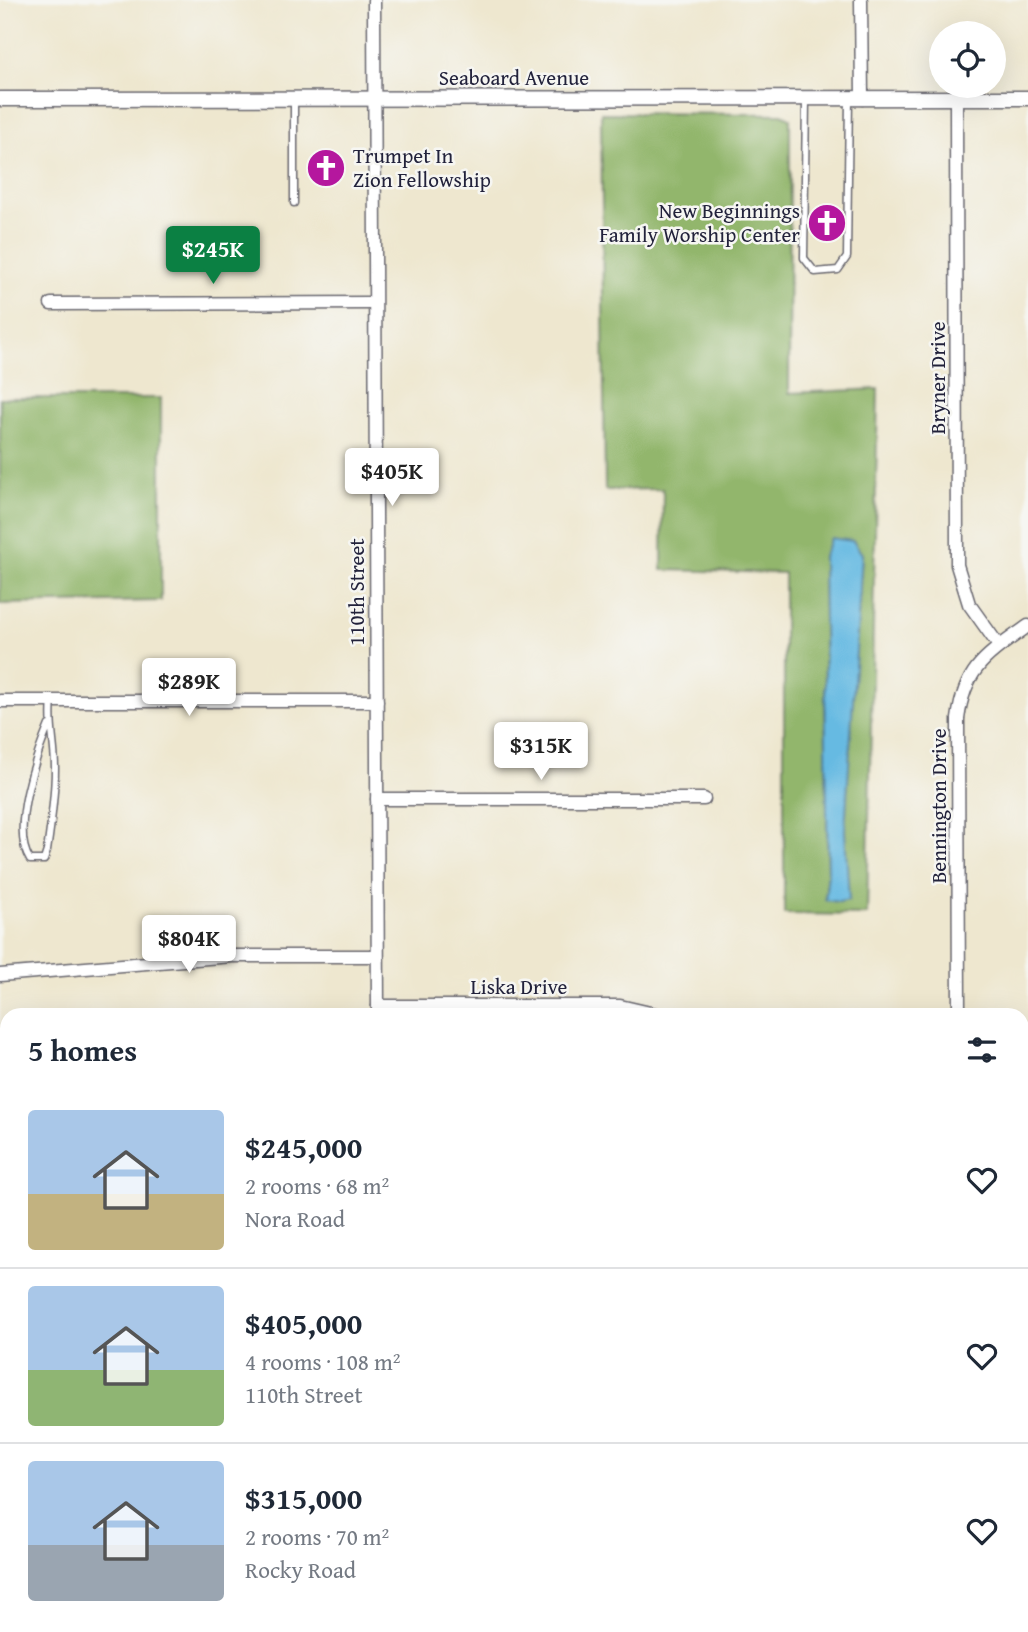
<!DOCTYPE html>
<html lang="en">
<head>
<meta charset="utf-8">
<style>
	body { margin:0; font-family:"Gentium Book Plus",serif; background:#f2f2f3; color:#1f2937; height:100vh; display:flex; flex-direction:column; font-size:26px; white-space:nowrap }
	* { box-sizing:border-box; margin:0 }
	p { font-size:23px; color:#747a83 }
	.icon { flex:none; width:38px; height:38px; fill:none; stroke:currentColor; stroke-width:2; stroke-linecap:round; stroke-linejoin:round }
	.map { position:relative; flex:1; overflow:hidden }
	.details { position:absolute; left:0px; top:1008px; width:1029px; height:625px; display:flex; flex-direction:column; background:#fff; border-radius:21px 21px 0 0; box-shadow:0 7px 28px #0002 }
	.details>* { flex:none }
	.fabs { position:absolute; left:929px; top:21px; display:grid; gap:14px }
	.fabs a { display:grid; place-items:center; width:77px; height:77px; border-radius:50%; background:#fff; box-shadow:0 7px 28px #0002; font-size:35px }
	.price { position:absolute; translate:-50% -60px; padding:0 16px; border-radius:7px; background:#fff; color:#222; font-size:23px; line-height:46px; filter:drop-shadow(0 2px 4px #0008) }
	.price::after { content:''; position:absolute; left:50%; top:42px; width:21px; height:16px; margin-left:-10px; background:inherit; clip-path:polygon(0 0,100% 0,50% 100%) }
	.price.current { background:#0b8043; color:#fff }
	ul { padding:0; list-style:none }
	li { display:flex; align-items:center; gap:21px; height:175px; padding:0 28px }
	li+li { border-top:2px solid #e0e1e3 }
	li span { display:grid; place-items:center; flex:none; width:196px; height:140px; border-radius:7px; color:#555 }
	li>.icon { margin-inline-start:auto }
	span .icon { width:84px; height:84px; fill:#fffc; stroke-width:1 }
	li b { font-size:30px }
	h2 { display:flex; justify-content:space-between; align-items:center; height:84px; padding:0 28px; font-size:30px }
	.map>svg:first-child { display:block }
	.forest { fill:#92b66c; stroke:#5a6c54; stroke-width:2; fill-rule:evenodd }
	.water { fill:#66bae2; stroke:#446e8e; stroke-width:2 }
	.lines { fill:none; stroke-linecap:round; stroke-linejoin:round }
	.service-casing { stroke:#69676f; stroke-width:9 }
	.minor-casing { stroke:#69676f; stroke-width:15 }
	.tertiary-casing { stroke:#69676f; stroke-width:17 }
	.service { stroke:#fff; stroke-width:6 }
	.minor { stroke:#fff; stroke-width:12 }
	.tertiary { stroke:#fff; stroke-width:14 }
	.labels { text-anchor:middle; stroke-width:5; stroke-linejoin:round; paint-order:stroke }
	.street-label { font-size:21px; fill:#22223b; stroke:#f6f6f2 }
	.poi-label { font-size:21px; fill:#22223b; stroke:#f6f6f2; text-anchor:start }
</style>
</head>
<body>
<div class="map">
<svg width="1028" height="1632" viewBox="0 0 1028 1632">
	<rect width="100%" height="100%" fill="#f6f6f2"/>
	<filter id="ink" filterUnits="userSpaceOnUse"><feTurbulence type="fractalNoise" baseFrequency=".0143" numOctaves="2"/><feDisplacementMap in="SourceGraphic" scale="14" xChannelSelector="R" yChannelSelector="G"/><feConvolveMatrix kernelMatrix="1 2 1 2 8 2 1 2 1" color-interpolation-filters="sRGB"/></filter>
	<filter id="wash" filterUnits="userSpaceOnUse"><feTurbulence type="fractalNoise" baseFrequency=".00686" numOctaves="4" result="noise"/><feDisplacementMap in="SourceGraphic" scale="28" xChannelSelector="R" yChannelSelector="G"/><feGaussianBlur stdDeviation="1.57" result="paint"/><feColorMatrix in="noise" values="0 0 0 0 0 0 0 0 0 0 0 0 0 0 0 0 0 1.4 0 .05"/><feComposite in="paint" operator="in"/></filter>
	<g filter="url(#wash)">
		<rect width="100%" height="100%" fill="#eee7cf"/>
		<g class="forest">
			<path d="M601,113L782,114L790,118L789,393L878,389L867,915L784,914V573L662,570L663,489L605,490ZM862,554L839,902L825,899L828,873L823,557Z"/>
			<path d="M0,398H161V601L0,604Z"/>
			<rect x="1022" y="1088" width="6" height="177"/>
			<rect x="0" y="1274" width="7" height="219"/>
		</g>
		<path class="water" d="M831,538L853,541L862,554L845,831L849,900L839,902L825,900L828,873L823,557Z"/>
	</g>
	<g filter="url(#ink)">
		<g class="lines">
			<g class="service-casing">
				<g id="service">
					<path d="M294,99V203"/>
					<path d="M806,99L804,258L815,272L838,270L847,257L849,99"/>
					<path d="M49,725C36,756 10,830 30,860H44L47,851C51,824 55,796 55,768C55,744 49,725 52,701"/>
					<path d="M296,1626L297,1632"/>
				</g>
			</g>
			<g class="minor-casing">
				<g id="minor">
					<path d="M374,0L378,1015"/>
					<path d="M861,0L862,99"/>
					<path d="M956,98L957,565L969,604L999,646"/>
					<path d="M51,304L374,303"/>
					<path d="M0,701H377"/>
					<path d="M377,799H704"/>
					<path d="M0,975L232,956H377"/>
					<path d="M378,1006H620L659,1015"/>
					<path d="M959,1015L958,719C965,666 988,655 1028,626"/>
					<path d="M1022,1186L1028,1185"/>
					<path d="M0,1190L7,1191"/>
					<path d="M379,1626V1632"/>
					<path d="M610,1626V1632"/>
					<path d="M649,1626V1632"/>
					<path d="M896,1626V1632"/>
				</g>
			</g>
			<g class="tertiary-casing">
				<path id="tertiary" d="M0,99L1028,98"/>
			</g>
			<use href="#service" class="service"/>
			<use href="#minor" class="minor"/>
			<use href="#tertiary" class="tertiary"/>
		</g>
	</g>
	<defs>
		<g id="church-disc" transform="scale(2.0125)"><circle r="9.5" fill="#b5179e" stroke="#f6f6f2"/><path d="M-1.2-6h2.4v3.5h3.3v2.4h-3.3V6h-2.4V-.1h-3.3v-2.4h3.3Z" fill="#fff"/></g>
	</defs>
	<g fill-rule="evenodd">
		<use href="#church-disc" x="326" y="168"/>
		<use href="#church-disc" x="827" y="223"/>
	</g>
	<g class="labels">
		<g class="street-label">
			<text x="514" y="85">Seaboard Avenue</text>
			<text transform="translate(938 378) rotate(-90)" y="7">Bryner Drive</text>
			<text transform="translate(357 592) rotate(-90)" y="7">110th Street</text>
			<text transform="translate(939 806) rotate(-90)" y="7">Bennington Drive</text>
			<text x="519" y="994">Liska Drive</text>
		</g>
		<g class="poi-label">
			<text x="353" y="163">Trumpet In<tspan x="353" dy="24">Zion Fellowship</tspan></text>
			<text x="800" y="218" text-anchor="end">New Beginnings<tspan x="800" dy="24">Family Worship Center</tspan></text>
		</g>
	</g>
</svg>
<div class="fabs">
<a><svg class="icon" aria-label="locate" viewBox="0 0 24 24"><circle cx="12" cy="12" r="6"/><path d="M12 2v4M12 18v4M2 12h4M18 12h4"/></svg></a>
</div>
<b class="price current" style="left:213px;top:286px">$245K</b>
<b class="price" style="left:392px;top:508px">$405K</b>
<b class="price" style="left:189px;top:718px">$289K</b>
<b class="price" style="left:541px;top:782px">$315K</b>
<b class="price" style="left:189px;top:975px">$804K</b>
<section class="details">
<h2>5 homes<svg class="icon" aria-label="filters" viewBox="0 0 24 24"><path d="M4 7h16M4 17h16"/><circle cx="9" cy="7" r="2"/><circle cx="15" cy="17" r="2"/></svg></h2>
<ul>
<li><span style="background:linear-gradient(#a9c7e8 60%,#c2b280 0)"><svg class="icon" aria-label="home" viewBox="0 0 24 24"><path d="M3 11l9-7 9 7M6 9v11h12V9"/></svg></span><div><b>$245,000</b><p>2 rooms · 68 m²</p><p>Nora Road</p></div><svg class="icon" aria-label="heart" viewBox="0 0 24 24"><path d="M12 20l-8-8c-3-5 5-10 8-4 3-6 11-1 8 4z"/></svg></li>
<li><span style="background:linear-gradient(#a9c7e8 60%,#8fb573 0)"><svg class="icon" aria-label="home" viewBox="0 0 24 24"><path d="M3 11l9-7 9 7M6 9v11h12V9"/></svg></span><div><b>$405,000</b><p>4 rooms · 108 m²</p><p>110th Street</p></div><svg class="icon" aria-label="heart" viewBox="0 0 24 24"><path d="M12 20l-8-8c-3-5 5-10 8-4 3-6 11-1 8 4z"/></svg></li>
<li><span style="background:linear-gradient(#a9c7e8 60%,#9aa5b1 0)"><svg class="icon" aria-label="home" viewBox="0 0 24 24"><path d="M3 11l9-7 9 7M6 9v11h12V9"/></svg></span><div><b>$315,000</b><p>2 rooms · 70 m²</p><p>Rocky Road</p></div><svg class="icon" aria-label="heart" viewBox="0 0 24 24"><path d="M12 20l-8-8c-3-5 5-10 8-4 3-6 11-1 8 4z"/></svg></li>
</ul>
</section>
</div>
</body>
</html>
